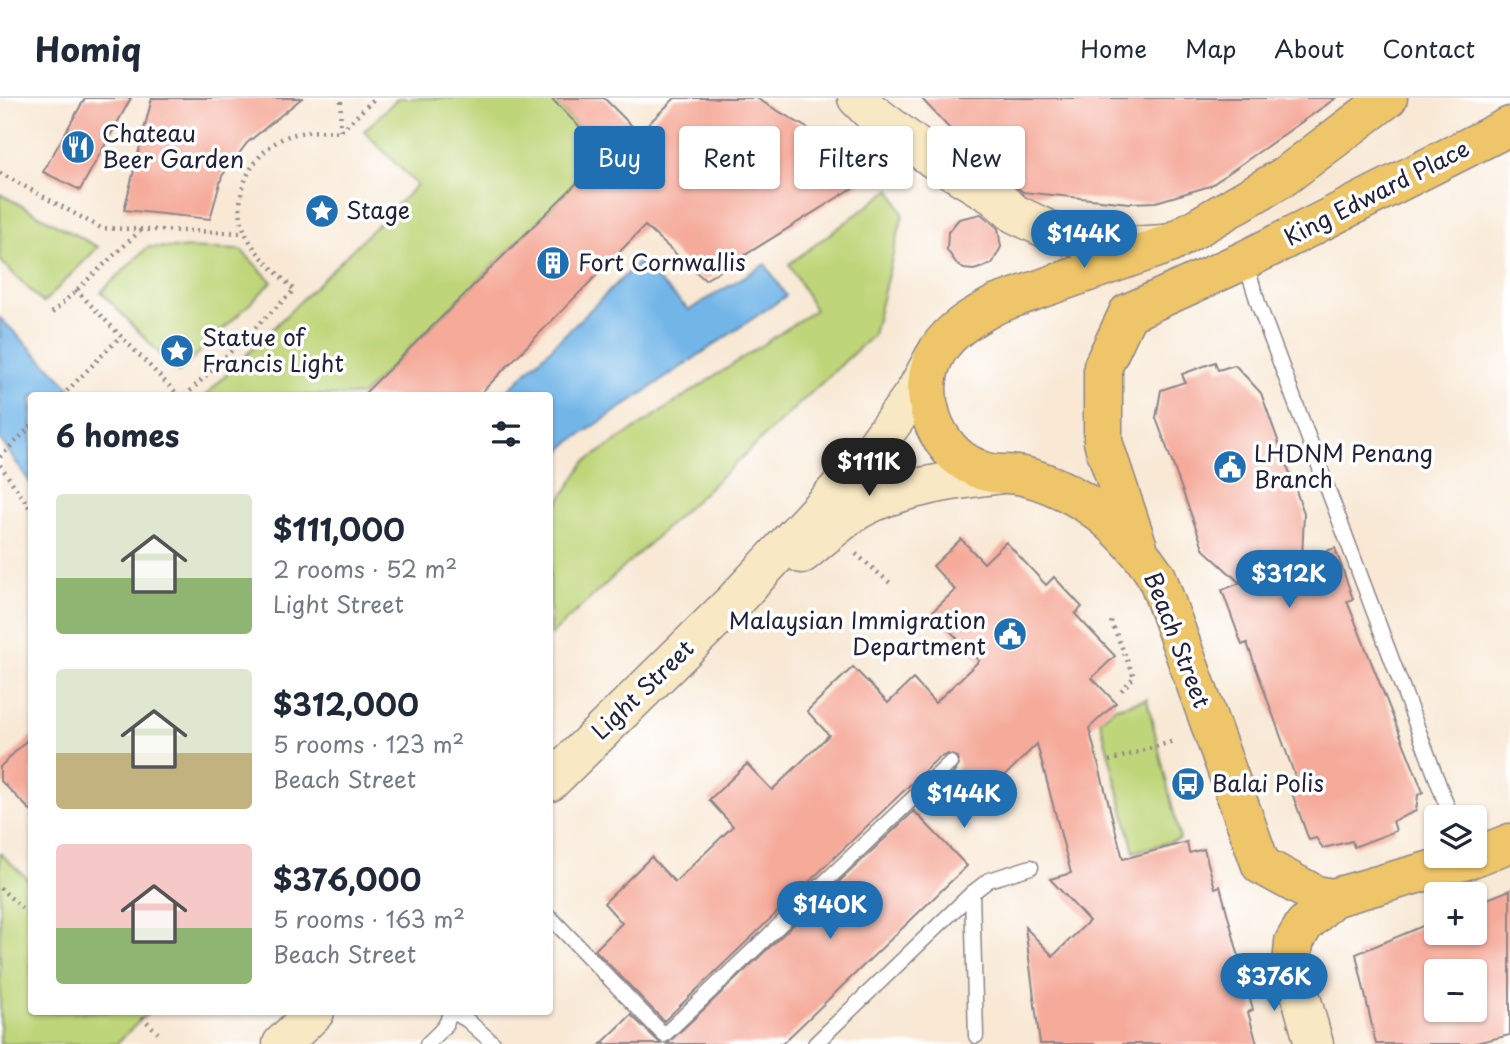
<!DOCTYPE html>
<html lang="en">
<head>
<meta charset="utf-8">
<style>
	body { margin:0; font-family:"Playpen Sans",sans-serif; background:#f2f2f3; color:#1f2937; height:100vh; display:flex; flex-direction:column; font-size:26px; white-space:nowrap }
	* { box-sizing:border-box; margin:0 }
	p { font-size:23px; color:#747a83 }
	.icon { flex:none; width:38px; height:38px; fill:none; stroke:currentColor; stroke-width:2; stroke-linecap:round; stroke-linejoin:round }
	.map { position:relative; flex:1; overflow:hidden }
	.side { position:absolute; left:28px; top:294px; width:525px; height:623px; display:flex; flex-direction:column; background:#fff; border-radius:7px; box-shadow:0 2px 5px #0004 }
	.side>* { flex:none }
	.banner { position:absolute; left:574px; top:28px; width:665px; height:63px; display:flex; gap:14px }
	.controls { position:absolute; left:1424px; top:707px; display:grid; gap:14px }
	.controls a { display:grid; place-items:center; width:63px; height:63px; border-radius:7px; background:#fff; box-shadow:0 2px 5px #0004; font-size:35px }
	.price { position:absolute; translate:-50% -60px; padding:0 16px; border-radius:24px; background:#1f6fb2; color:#fff; font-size:23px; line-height:46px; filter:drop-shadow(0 2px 4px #0008) }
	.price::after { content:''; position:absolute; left:50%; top:42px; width:21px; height:16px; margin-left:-10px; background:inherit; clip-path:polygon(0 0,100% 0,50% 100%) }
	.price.current { background:#222; color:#fff }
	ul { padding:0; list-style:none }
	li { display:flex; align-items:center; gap:21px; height:175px; padding:0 28px }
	li span { display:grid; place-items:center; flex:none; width:196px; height:140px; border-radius:7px; color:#555 }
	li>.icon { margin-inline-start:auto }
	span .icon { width:84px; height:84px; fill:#fffc; stroke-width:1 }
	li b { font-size:30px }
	h2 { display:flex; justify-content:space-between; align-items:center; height:84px; padding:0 28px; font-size:30px }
	.chip { padding:0 24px; border-radius:7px; background:#fff; box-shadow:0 2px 5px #0004; font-size:24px; line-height:63px }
	.chip.current { background:#1f6fb2; color:#fff }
	header { display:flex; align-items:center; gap:42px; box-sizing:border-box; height:98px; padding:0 35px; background:#fff; border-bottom:2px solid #e0e1e3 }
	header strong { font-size:33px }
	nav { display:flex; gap:38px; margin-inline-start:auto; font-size:24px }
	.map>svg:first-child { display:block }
	.green { fill:#bfd579; stroke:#707c5a; stroke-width:2 }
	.water { fill:#72b6e8; stroke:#4a6c92; stroke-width:2 }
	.building { fill:#f5aa9a; fill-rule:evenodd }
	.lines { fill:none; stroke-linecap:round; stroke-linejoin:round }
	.lane-casing { stroke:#8d8588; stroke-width:17 }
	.secondary-casing { stroke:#8d8588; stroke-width:41 }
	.primary-casing { stroke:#8d8588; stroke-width:41 }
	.path { stroke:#8d8588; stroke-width:4.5; stroke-dasharray:2 5; stroke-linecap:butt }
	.lane { stroke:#fff; stroke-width:14 }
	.secondary { stroke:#f8e8c3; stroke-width:38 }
	.primary { stroke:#eec569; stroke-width:38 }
	.labels { text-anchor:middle; stroke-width:7; stroke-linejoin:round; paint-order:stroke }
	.poi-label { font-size:23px; fill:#22223b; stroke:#fff; text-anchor:start }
	.street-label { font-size:23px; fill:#22223b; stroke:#fff }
</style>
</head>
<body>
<header>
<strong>Homiq</strong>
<nav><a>Home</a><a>Map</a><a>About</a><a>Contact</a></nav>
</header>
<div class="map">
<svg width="1510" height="946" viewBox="0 0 1510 946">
	<rect width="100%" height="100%" fill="#fff"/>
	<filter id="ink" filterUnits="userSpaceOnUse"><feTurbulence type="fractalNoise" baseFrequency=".0143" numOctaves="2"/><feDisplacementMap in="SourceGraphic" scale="14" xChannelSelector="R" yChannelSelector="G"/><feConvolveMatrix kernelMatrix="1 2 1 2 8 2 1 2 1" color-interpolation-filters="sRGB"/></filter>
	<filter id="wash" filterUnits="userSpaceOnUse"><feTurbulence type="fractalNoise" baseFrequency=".00686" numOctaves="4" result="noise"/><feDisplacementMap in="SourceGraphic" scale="28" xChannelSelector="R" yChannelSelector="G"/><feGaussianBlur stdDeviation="1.57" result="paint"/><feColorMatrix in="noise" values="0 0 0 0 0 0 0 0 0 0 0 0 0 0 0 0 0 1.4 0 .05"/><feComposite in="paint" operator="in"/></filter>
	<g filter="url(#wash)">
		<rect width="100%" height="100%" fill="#f8e8d4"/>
		<g class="green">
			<path d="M398,0H551L621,72L578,84L362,297L205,298L417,87L364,33Z"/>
			<path d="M891,91L903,116L873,237L550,538V417L585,364L815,212L789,166Z"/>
			<path d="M0,96L98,149L43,205L0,162Z"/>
			<path d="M148,149L241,152L272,184L178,275L101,194Z"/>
			<path d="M1147,601L1180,741L1134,754L1100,622L1116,609Z"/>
			<path d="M0,755L31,784L32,914H149L116,946H0Z"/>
		</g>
		<g class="water">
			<path d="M639,164L689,212L765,166L786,198L566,347L550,370V298L503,297Z"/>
			<path d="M0,220L78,297L32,298L31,386L0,341Z"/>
		</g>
		<g id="blocks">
			<g class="building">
				<path d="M85,0H131L80,92L43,74Z"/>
				<path d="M152,0H302L247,45L222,78L210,121L124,112Z"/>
				<path d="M551,0H604L639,35L675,0H756L880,73L705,182L645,128L478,298H362L606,56Z"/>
				<path d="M921,0H1336L1210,88L1156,104L1129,105L1023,94L976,59Z"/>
				<path d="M981,116L998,130L1001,149L992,166L974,172L964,171L957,166L947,152L948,134L959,121Z"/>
				<path d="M1215,264L1218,272L1235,267L1261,295L1304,415L1302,462L1335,450L1353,501L1347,503L1423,694L1418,697L1416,713L1393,723L1396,733L1354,749L1352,743L1323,750L1316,740L1309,742L1292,695L1300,692L1247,545L1242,547L1222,492L1240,485L1204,452L1156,320L1161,292L1185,284L1182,276Z"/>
				<path d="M961,441L984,465L1006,444L1046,487L1054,479L1082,509L1075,516L1115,558L1092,580L1116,605L1089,630L1123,761L1187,744L1189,755L1204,751L1215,790L1220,788L1253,912L1248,914L1257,946H1040L1025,829L1053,858L1089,823L1050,781L1071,775L1037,646L978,704L953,676L959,667L957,659L948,656L938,660L664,923L595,852L622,825L604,805L651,759L675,784L733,728L709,702L747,666L772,692L829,637L807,613L853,569L888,605L913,581L935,605L979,563L932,514L955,492L933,468Z"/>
				<path d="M32,637V714L0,682V669Z"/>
				<path d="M914,713L967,768L782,946H667Z"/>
				<path d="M1510,792V937L1471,946H1376L1356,856L1437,822V835H1475V806ZM1437,873H1475V912H1437Z"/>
				<path d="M631,917L661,946H601Z"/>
			</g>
		</g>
	</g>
	<g filter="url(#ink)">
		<use href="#blocks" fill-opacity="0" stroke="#8d8588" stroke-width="2"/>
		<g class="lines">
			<g class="lane-casing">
				<g id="lane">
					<path d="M1245,163L1259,208L1451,719"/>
					<path d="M972,795L976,938"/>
					<path d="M550,819L664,937L950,665"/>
					<path d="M453,914L467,922L494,946"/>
					<path d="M427,946C436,937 450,927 449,914"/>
					<path d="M815,946L972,795L989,782L1031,769"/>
				</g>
			</g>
			<g class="secondary-casing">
				<g id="secondary">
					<path d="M857,0L870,13L932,60L994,98L1015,116L1053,134L1086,142L1132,148L1164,146"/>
					<path d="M802,456C820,442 838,425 858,412C896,390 954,382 996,377"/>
					<path d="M550,684L736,501L867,360L915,294L934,259"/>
					<path d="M1292,867L1314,946"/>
					<path d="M282,946L315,914"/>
				</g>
			</g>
			<g class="primary-casing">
				<g id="primary">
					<path d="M1388,0L1285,78L1169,146L997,206C975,218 952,230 938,252C913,292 933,352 976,370C995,379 1006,374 1023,378C1045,383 1068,394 1087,406C1116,425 1138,450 1157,479L1261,767L1316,797L1332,800L1467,762L1510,745"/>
					<path d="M1138,449L1103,344V268L1128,215L1245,162L1510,28"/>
					<path d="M1292,867L1294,844L1304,827L1332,800"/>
				</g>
			</g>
			<g class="path">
				<path d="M340,33L341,0"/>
				<path d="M0,75L101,130L245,135"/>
				<path d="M76,192L179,298"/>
				<path d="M52,215L141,132"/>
				<path d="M62,298L121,238"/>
				<path d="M185,298L294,192C278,175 254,156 245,134C230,98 251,54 286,39C304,32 321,33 340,34L375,0"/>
				<path d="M0,359L32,327"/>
				<path d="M0,367L32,413"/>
				<path d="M856,456L890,485"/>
				<path d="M1111,523L1134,579L1119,595"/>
				<path d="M1109,663L1174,643"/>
				<path d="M0,790L32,819"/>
				<path d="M137,914L158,935"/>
			</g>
			<use href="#lane" class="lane"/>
			<use href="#secondary" class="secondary"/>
			<use href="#primary" class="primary"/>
		</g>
	</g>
	<defs>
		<g id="restaurant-disc" transform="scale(1.75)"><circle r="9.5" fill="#1f6fb2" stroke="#fff"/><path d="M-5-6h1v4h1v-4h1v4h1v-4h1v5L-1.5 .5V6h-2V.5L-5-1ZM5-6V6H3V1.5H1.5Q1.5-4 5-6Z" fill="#fff"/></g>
		<g id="sight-disc" transform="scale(1.75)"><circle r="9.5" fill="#1f6fb2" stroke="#fff"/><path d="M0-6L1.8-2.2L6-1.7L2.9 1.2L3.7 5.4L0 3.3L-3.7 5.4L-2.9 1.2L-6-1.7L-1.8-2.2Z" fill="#fff"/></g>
		<g id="building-disc" transform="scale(1.75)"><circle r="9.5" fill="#1f6fb2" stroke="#fff"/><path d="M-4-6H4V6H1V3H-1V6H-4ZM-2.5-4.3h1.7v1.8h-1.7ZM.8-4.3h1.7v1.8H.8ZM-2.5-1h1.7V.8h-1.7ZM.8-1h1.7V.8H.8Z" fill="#fff"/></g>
		<g id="civic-disc" transform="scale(1.75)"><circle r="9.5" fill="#1f6fb2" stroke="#fff"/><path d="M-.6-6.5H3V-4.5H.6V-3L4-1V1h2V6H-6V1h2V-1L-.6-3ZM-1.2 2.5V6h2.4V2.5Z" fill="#fff"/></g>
		<g id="bus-disc" transform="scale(1.75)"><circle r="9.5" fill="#1f6fb2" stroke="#fff"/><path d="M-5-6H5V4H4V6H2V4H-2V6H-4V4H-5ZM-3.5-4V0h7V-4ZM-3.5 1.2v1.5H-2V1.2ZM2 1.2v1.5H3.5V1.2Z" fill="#fff"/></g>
	</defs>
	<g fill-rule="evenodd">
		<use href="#restaurant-disc" x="78" y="49"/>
		<use href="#sight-disc" x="322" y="113"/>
		<use href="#building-disc" x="553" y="165"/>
		<use href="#sight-disc" x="177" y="253"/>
		<use href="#civic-disc" x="1230" y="369"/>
		<use href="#civic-disc" x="1010" y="536"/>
		<use href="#bus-disc" x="1188" y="686"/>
	</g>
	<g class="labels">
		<g class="poi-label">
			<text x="102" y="44">Chateau<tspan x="102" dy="26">Beer Garden</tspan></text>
			<text x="346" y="121">Stage</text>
			<text x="578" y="173">Fort Cornwallis</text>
			<text x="202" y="248">Statue of<tspan x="202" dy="26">Francis Light</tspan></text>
			<text x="1254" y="364">LHDNM Penang<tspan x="1254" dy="26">Branch</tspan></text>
			<text x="986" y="531" text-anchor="end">Malaysian Immigration<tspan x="986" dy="26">Department</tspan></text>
			<text x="1212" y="694">Balai Polis</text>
		</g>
		<g class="street-label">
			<text transform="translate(1377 95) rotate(-27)" y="8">King Edward Place</text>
			<text transform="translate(1177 542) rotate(69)" y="8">Beach Street</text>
			<text transform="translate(643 592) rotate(-44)" y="8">Light Street</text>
		</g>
	</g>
</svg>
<div class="controls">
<a><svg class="icon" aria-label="layers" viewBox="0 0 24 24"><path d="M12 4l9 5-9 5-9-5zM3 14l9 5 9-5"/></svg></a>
<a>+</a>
<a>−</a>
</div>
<b class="price" style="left:1084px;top:172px">$144K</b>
<b class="price current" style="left:869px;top:400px">$111K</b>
<b class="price" style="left:1289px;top:512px">$312K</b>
<b class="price" style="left:964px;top:732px">$144K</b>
<b class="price" style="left:830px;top:843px">$140K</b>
<b class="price" style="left:1274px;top:915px">$376K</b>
<div class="banner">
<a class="chip current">Buy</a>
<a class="chip">Rent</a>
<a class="chip">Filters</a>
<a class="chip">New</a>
</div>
<section class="side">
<h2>6 homes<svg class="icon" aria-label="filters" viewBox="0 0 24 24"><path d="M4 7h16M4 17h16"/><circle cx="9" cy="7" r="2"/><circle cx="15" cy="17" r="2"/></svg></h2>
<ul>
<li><span style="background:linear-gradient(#dfe7d0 60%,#8fb573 0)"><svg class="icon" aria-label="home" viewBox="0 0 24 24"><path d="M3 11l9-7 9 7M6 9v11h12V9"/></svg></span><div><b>$111,000</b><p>2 rooms · 52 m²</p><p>Light Street</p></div></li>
<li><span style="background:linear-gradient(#dfe7d0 60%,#c2b280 0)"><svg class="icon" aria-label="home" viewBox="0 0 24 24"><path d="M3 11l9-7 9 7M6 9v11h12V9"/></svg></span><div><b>$312,000</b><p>5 rooms · 123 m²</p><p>Beach Street</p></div></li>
<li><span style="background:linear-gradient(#f6c9c9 60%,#8fb573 0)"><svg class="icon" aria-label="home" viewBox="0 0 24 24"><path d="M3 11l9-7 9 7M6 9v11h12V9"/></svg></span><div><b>$376,000</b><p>5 rooms · 163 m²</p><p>Beach Street</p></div></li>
</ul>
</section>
</div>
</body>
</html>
